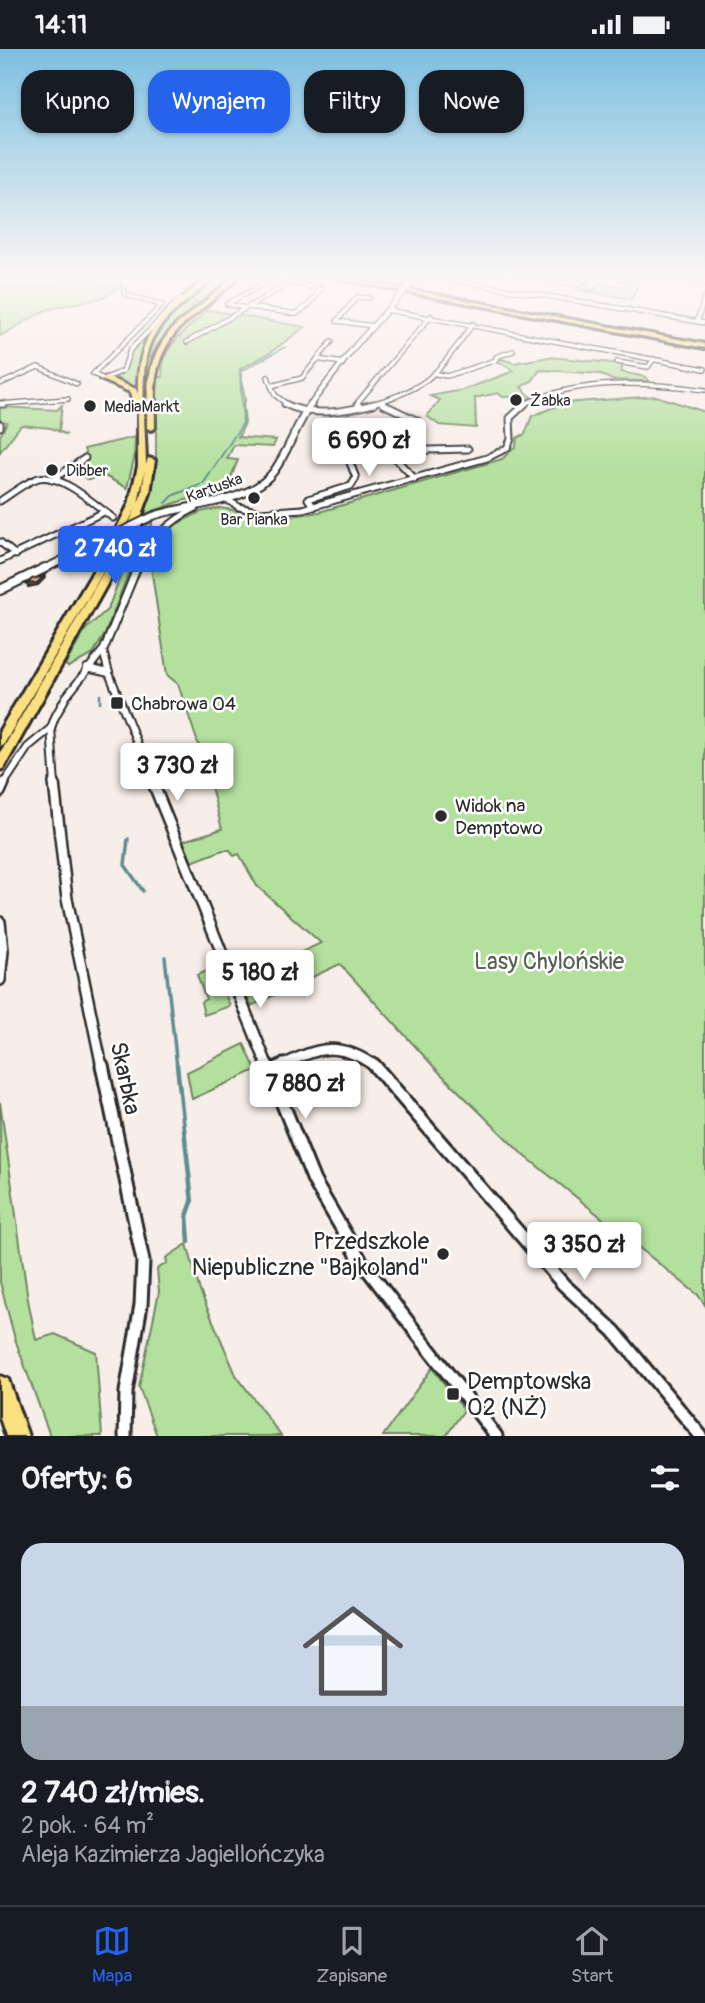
<!DOCTYPE html>
<html lang="pl">
<head>
<meta charset="utf-8">
<style>
	body { margin:0; font-family:Pangolin,sans-serif; background:#242831; color:#f1f3f6; height:100vh; display:flex; flex-direction:column; font-size:26px; white-space:nowrap }
	* { box-sizing:border-box; margin:0 }
	p { font-size:23px; color:#9ea1a6 }
	.icon { flex:none; width:38px; height:38px; fill:none; stroke:currentColor; stroke-width:2; stroke-linecap:round; stroke-linejoin:round }
	.map { position:relative; height:1387px; overflow:hidden }
	.panel { display:flex; flex-direction:column; background:#171b24; flex:1 }
	.panel>* { flex:none }
	.guide { position:absolute; left:21px; top:21px; width:663px; height:63px; display:flex; gap:14px }
	.price { position:absolute; translate:-50% -60px; padding:0 16px; border-radius:7px; background:#fff; color:#222; font-size:23px; line-height:46px; filter:drop-shadow(0 2px 4px #0008) }
	.price::after { content:''; position:absolute; left:50%; top:42px; width:21px; height:16px; margin-left:-10px; background:inherit; clip-path:polygon(0 0,100% 0,50% 100%) }
	.price.on { background:#2563eb; color:#fff }
	ul { padding:0; list-style:none }
	li { display:grid; align-content:center; gap:14px; height:371px; padding:0 21px }
	li span { display:grid; place-items:center; height:217px; border-radius:21px; color:#555 }
	li>.icon { margin-inline-start:auto }
	span .icon { width:126px; height:126px; fill:#fffc; stroke-width:1 }
	li b { font-size:30px }
	h2 { display:flex; justify-content:space-between; align-items:center; height:84px; padding:0 21px; font-size:30px }
	.chip { padding:0 24px; border-radius:21px; background:#171b24; box-shadow:0 2px 5px #0004; font-size:24px; line-height:63px }
	.chip.on { background:#2563eb; color:#fff }
	.status { display:flex; justify-content:space-between; align-items:center; height:49px; padding:0 35px; background:#171b24; direction:ltr }
	.status svg { height:19px; fill:currentColor }
	.tab-bar { display:flex; justify-content:space-around; align-items:center; height:98px; border-top:2px solid #363941; background:#171b24; font-size:19px; color:#9ea1a6 }
	.tab-bar a { display:grid; justify-items:center; gap:4px }
	.tab-bar .on { color:#2563eb }
	.map>svg:first-child { display:block }
	.green { fill:#b4e09e; stroke:#708664; stroke-width:2 }
	.lines { fill:none; stroke-linecap:round; stroke-linejoin:round }
	.stream-far3 { stroke:#5d8d92; stroke-width:2 }
	.stream-far2 { stroke:#5d8d92; stroke-width:2.5 }
	.stream-far1 { stroke:#5d8d92; stroke-width:3.5 }
	.stream { stroke:#5d8d92; stroke-width:4.5 }
	.minor-far4-casing { stroke:#2b2b2b; stroke-width:6 }
	.minor-far3-casing { stroke:#2b2b2b; stroke-width:9 }
	.minor-far2-casing { stroke:#2b2b2b; stroke-width:10 }
	.minor-far1-casing { stroke:#2b2b2b; stroke-width:14 }
	.minor-casing { stroke:#2b2b2b; stroke-width:17 }
	.tertiary-far2-casing { stroke:#2b2b2b; stroke-width:7 }
	.tertiary-far1-casing { stroke:#2b2b2b; stroke-width:10 }
	.tertiary-casing { stroke:#2b2b2b; stroke-width:12 }
	.primary-casing { stroke:#2b2b2b; stroke-width:6 }
	.motorway-casing { stroke:#2b2b2b; stroke-width:6 }
	.minor-far4 { stroke:#fff; stroke-width:3.5 }
	.minor-far3 { stroke:#fff; stroke-width:5 }
	.minor-far2 { stroke:#fff; stroke-width:6 }
	.minor-far1 { stroke:#fff; stroke-width:9 }
	.minor { stroke:#fff; stroke-width:11 }
	.tertiary-far2 { stroke:#fff; stroke-width:4.5 }
	.tertiary-far1 { stroke:#fff; stroke-width:6 }
	.tertiary { stroke:#fff; stroke-width:8 }
	.primary { fill:#fbe080; fill-rule:evenodd }
	.motorway { fill:#fbe080; fill-rule:evenodd }
	.tertiary-bridge-casing { stroke:#2b2b2b; stroke-width:10; stroke-linecap:butt }
	.tertiary-bridge { stroke:#fff; stroke-width:6 }
	.shaded-wall { fill:#9b7864; stroke:#2b2b2b; stroke-width:2 }
	.building { fill:#ddab8f; stroke:#2b2b2b; stroke-width:2 }
	.poi-dot { fill:#2b2b2b; stroke:#fff; stroke-width:2.5 }
	.labels { text-anchor:middle; stroke-width:5; stroke-linejoin:round; paint-order:stroke }
	.far-poi-label { font-size:16px; fill:#2b2b2b; stroke:#fff; text-anchor:start }
	.far-street-label { font-size:16px; fill:#2b2b2b; stroke:#fff }
	.poi-label { font-size:19px; fill:#2b2b2b; stroke:#fff; text-anchor:start }
	.near-park-label { font-size:23px; fill:#54614e; stroke:#fff }
	.near-street-label { font-size:23px; fill:#2b2b2b; stroke:#fff }
	.near-poi-label { font-size:23px; fill:#2b2b2b; stroke:#fff; text-anchor:end }
</style>
</head>
<body>
<div class="status"><b>14:11</b><svg viewBox="0 0 49 12"><path d="M0 12V9h3v3zM5 12V6h3v6zM10 12V3h3v9zM15 12V0h3v12zM26 1h20v11H26zM47 4h2v5h-2z"/></svg></div>
<div class="map">
<svg width="705" height="1387" viewBox="0 0 705 1387">
	<rect width="100%" height="100%" fill="#f8eee9"/>
	<filter id="ink" filterUnits="userSpaceOnUse"><feTurbulence type="fractalNoise" baseFrequency=".0143" numOctaves="2"/><feDisplacementMap in="SourceGraphic" scale="14" xChannelSelector="R" yChannelSelector="G"/><feConvolveMatrix kernelMatrix="1 2 1 2 8 2 1 2 1" color-interpolation-filters="sRGB"/></filter>
	<g filter="url(#ink)">
		<g class="green">
			<path d="M0,230H122V237L104,248L46,261L0,287Z"/>
			<path d="M212,230H232L210,248L193,255L190,266L157,296L151,308L146,342C143,280 168,267 212,230Z"/>
			<path d="M587,230H594L585,240L592,242L602,231L594,242L601,234L623,237L631,234L612,230L640,232L631,250L579,241Z"/>
			<path d="M183,249C150,280 136,296 139,342L111,330L124,323L132,301Z"/>
			<path d="M208,261L305,278L268,305L240,320L245,352L243,355L245,374L238,388L276,391L273,398L234,396L227,410L238,411L227,438L218,447L184,451L145,465L156,420V329L163,328C157,299 190,278 208,261Z"/>
			<path d="M549,308L623,315L621,323L646,328L649,332L612,331L600,325L544,321L539,322L533,331L521,338L532,349C524,352 514,346 503,348L498,344L475,349L476,379L439,376L427,367L440,351L430,347L463,341L514,322L497,312L502,310L514,314Z"/>
			<path d="M656,347L705,363V1256L698,1246L520,1103L435,1019L340,915L251,957L240,932L321,894L257,837L239,805L234,807L230,801H223L192,813L183,792L222,780L205,715L178,635L167,626L151,518L147,516L156,497L175,476L200,463L220,459L279,469L319,463L502,410L516,397L517,389L525,385L532,367L564,354Z"/>
			<path d="M62,356L59,382L67,386L51,379L21,376L0,403V387L7,373L0,372V358L57,361Z"/>
			<path d="M135,388L134,410L127,439L101,425L89,431L73,421L87,409L84,400Z"/>
			<path d="M152,473V481L133,512L105,585L92,606L68,618L65,616L86,580L108,560L138,480Z"/>
			<path d="M214,919L230,957L204,966L201,953L206,950L197,926Z"/>
			<path d="M244,995L256,1021L192,1050L187,1023Z"/>
			<path d="M0,1053L28,1251L36,1291L55,1285L96,1303L102,1387H50L15,1290L0,1233Z"/>
			<path d="M187,1195L200,1242L236,1326L281,1387H157L139,1338L159,1243L157,1220L167,1214L166,1209Z"/>
			<path d="M432,1319L464,1361L446,1387H383Z"/>
		</g>
		<g class="lines">
			<path class="stream-far3" d="M166,454L174,446L203,435L243,374L240,323L285,298"/>
			<path class="stream-far2" d="M100,646V654"/>
			<g class="stream-far1">
				<path d="M128,790L125,816L143,842"/>
				<path d="M165,908L177,1018"/>
			</g>
			<path class="stream" d="M177,1016L192,1153L187,1167L189,1193"/>
			<g class="minor-far4-casing">
				<g id="minor-far4">
					<path d="M125,230L124,243L127,246L162,256L93,325L104,330L123,322L130,301L180,250"/>
					<path d="M448,230L705,274"/>
					<path d="M543,230L577,236L585,230"/>
					<path d="M676,230L705,234"/>
					<path d="M369,249L357,248L337,272L373,277"/>
					<path d="M248,258L296,265L309,256L321,240L278,230"/>
					<path d="M245,259L227,255L272,230"/>
					<path d="M387,261L705,320"/>
					<path d="M697,273L705,247"/>
					<path d="M187,293L293,232"/>
					<path d="M317,310L343,314"/>
					<path d="M617,313L648,318L654,310"/>
					<path d="M436,325L447,327L496,311V308L513,302"/>
					<path d="M268,328L275,346L288,356"/>
					<path d="M0,335L38,318L77,335"/>
					<path d="M271,337L302,329L332,292"/>
					<path d="M379,353L386,356"/>
					<path d="M0,355L68,350"/>
					<path d="M359,356L358,353L431,267"/>
					<path d="M367,356C430,340 437,324 473,275"/>
					<path d="M522,356C578,329 645,333 705,341"/>
				</g>
			</g>
			<g class="minor-far3-casing">
				<g id="minor-far3">
					<path d="M0,355H4"/>
					<path d="M285,355C312,369 346,362 374,355"/>
					<path d="M358,355L359,358"/>
					<path d="M383,355L418,372"/>
					<path d="M0,375V378"/>
					<path d="M415,430L396,410L428,401L468,400"/>
					<path d="M52,431L85,409"/>
					<path d="M221,451L224,449L239,458L260,463L303,460L487,409L507,399L511,390L510,369L525,355"/>
					<path d="M0,452C11,445 27,432 39,429C61,424 97,457 113,469"/>
					<path d="M314,458L308,450L351,437L356,429L347,406L335,389"/>
					<path d="M0,493L16,506"/>
					<path d="M0,512L104,463"/>
					<path d="M136,521C150,492 167,473 196,459"/>
				</g>
			</g>
			<g class="minor-far2-casing">
				<g id="minor-far2">
					<path d="M103,602L109,624L154,736"/>
					<path d="M87,619L109,624"/>
					<path d="M3,736L28,698L51,679"/>
					<path d="M55,736L51,679L55,668L66,648L104,600L137,519"/>
				</g>
			</g>
			<g class="minor-far1-casing">
				<g id="minor-far1">
					<path d="M54,734L67,850L102,1018"/>
					<path d="M153,734L268,1018"/>
					<path d="M0,743L4,734"/>
					<path d="M0,873L3,902L0,931"/>
					<path d="M280,1018C317,997 340,992 376,1018"/>
				</g>
			</g>
			<g class="minor-casing">
				<g id="minor">
					<path d="M102,1016L143,1212L141,1256L126,1343L125,1387"/>
					<path d="M267,1016L314,1132L361,1212L496,1387"/>
					<path d="M374,1016L563,1235L614,1282L701,1387"/>
					<path d="M269,1024L283,1016"/>
				</g>
			</g>
			<g class="tertiary-far2-casing">
				<path id="tertiary-far2" d="M310,356L356,296L415,230"/>
			</g>
			<g class="tertiary-far1-casing">
				<g id="tertiary-far1">
					<path d="M153,467C190,454 249,456 274,422C289,401 296,376 311,355"/>
					<path d="M42,521L99,493"/>
				</g>
			</g>
			<g class="tertiary-casing">
				<path id="tertiary" d="M0,541L45,519"/>
			</g>
			<g class="primary-casing">
				<g id="primary">
					<path d="M232,230H237L178,280H174V278Z"/>
					<path d="M339,230H350L705,295V299Z"/>
				</g>
			</g>
			<g class="motorway-casing">
				<g id="motorway">
					<path d="M205,230H212C191,250 164,266 151,292C138,319 146,384 146,416L148,409L155,411L150,444L134,487L4,719L0,721V705L124,487L136,458L114,504L4,695L0,697V681L104,504L129,455L138,417V358L133,356L130,343L100,330L107,328L136,340L138,345C137,282 160,268 205,230ZM145,421L142,444L138,454Z"/>
					<path d="M174,278L179,279C151,313 155,337 155,379L151,381L147,379C148,339 145,309 174,278Z"/>
					<path d="M0,1327L8,1330L28,1387H6L0,1369Z"/>
				</g>
			</g>
			<use href="#minor-far4" class="minor-far4"/>
			<use href="#minor-far3" class="minor-far3"/>
			<use href="#minor-far2" class="minor-far2"/>
			<use href="#minor-far1" class="minor-far1"/>
			<use href="#minor" class="minor"/>
			<use href="#tertiary-far2" class="tertiary-far2"/>
			<use href="#tertiary-far1" class="tertiary-far1"/>
			<use href="#tertiary" class="tertiary"/>
			<use href="#primary" class="primary"/>
			<use href="#motorway" class="motorway"/>
			<g class="tertiary-bridge-casing">
				<path id="tertiary-bridge" d="M99,493L153,467"/>
			</g>
			<use href="#tertiary-bridge" class="tertiary-bridge"/>
		</g>
		<path class="shaded-wall" d="M44,527L45,529L38,536L28,538L27,535Z"/>
		<path class="building" d="M44,527L37,534L27,535L32,530Z"/>
	</g>
	<linearGradient id="sky" x2="0" y2="1"><stop stop-color="#7dbfe1"/><stop offset="0.54" stop-color="#fcf7f5"/><stop offset="1" stop-color="#fcf7f5" stop-opacity="0"/></linearGradient>
	<rect width="705" height="424" fill="url(#sky)"/>
	<g class="poi-dot">
		<circle cx="516" cy="351" r="7"/>
		<circle cx="90" cy="357" r="7"/>
		<circle cx="52" cy="421" r="7"/>
		<circle cx="254" cy="449" r="7"/>
		<rect x="110" y="647" width="14" height="14" rx="3.5"/>
		<circle cx="441" cy="767" r="7"/>
		<circle cx="443" cy="1205" r="7"/>
		<rect x="446" y="1338" width="14" height="14" rx="3.5"/>
	</g>
	<g class="labels">
		<g class="far-poi-label">
			<text x="530" y="357">Żabka</text>
			<text x="104" y="363">MediaMarkt</text>
			<text x="66" y="427">Dibber</text>
			<text x="254" y="476" text-anchor="middle">Bar Pianka</text>
		</g>
		<g class="far-street-label">
			<text transform="translate(214 438) rotate(-20)" y="6">Kartuska</text>
		</g>
		<g class="poi-label">
			<text x="131" y="661">Chabrowa 04</text>
			<text x="455" y="763">Widok na<tspan x="455" dy="22">Demptowo</tspan></text>
		</g>
		<g class="near-park-label">
			<text x="549" y="920">Lasy Chylońskie</text>
		</g>
		<g class="near-street-label">
			<text transform="translate(126 1029) rotate(78)" y="8">Skarbka</text>
		</g>
		<g class="near-poi-label">
			<text x="429" y="1200">Przedszkole<tspan x="429" dy="26">Niepubliczne "Bajkoland"</tspan></text>
			<text x="467" y="1340" text-anchor="start">Demptowska<tspan x="467" dy="26">02 (NŻ)</tspan></text>
		</g>
	</g>
</svg>
<b class="price" style="left:369px;top:429px">6 690 zł</b>
<b class="price on" style="left:115px;top:537px">2 740 zł</b>
<b class="price" style="left:177px;top:754px">3 730 zł</b>
<b class="price" style="left:260px;top:961px">5 180 zł</b>
<b class="price" style="left:305px;top:1072px">7 880 zł</b>
<b class="price" style="left:584px;top:1233px">3 350 zł</b>
<div class="guide">
<a class="chip">Kupno</a>
<a class="chip on">Wynajem</a>
<a class="chip">Filtry</a>
<a class="chip">Nowe</a>
</div>
</div>
<section class="panel">
<h2>Oferty: 6<svg class="icon" aria-label="filters" viewBox="0 0 24 24"><path d="M4 7h16M4 17h16"/><circle cx="9" cy="7" r="2"/><circle cx="15" cy="17" r="2"/></svg></h2>
<ul>
<li><span style="background:linear-gradient(#c9d6e8 75%,#9aa5b1 0)"><svg class="icon" aria-label="home" viewBox="0 0 24 24"><path d="M3 11l9-7 9 7M6 9v11h12V9"/></svg></span><div><b>2 740 zł/mies.</b><p>2 pok. · 64 m²</p><p>Aleja Kazimierza Jagiellończyka</p></div></li>
</ul>
</section>
<nav class="tab-bar">
<a class="on"><svg class="icon" aria-label="map" viewBox="0 0 24 24"><path d="M3 6l6-2 6 2 6-2v14l-6 2-6-2-6 2zM9 4v14M15 6v14"/></svg>Mapa</a>
<a><svg class="icon" aria-label="saved" viewBox="0 0 24 24"><path d="M7 4h10v16l-5-4-5 4z"/></svg>Zapisane</a>
<a><svg class="icon" aria-label="home" viewBox="0 0 24 24"><path d="M3 11l9-7 9 7M6 9v11h12V9"/></svg>Start</a>
</nav>
</body>
</html>
